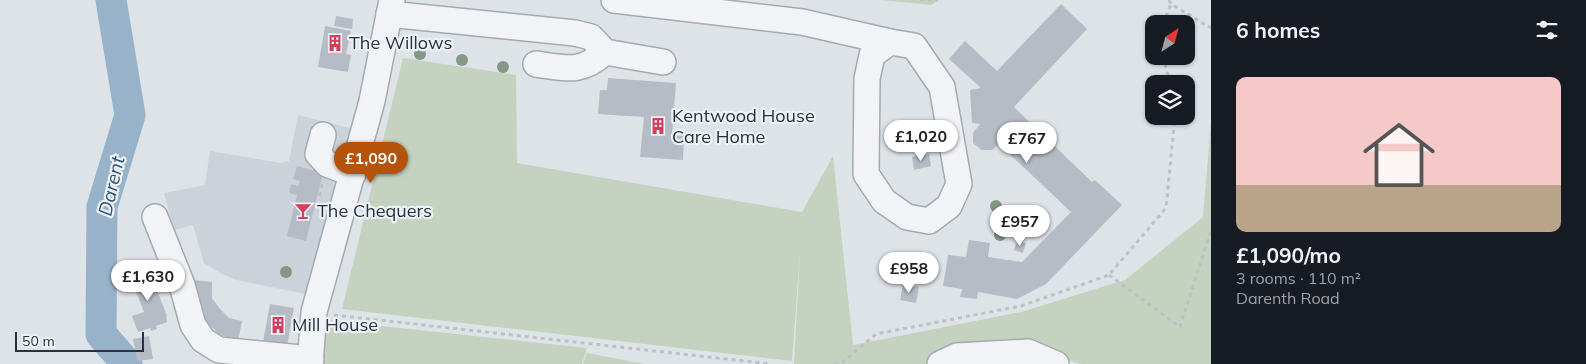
<!DOCTYPE html>
<html lang="en">
<head>
<meta charset="utf-8">
<style>
	body { margin:0; font-family:Mulish,sans-serif; background:#20242c; color:#f1f3f6; height:100vh; display:flex; flex-direction:column; font-size:19px; white-space:nowrap }
	* { box-sizing:border-box; margin:0 }
	p { font-size:16px; color:#9ea1a6 }
	.icon { flex:none; width:28px; height:28px; fill:none; stroke:currentColor; stroke-width:2; stroke-linecap:round; stroke-linejoin:round }
	.map { position:relative; flex:1; overflow:hidden }
	.drawer { display:flex; flex-direction:column; background:#171b24; width:375px }
	.drawer>* { flex:none }
	.needle { width:32px; rotate:36deg }
	.fabs { position:absolute; left:1145px; top:15px; display:grid; gap:10px }
	.fabs a { display:grid; place-items:center; width:50px; height:50px; border-radius:10px; background:#171b24; box-shadow:0 1px 4px #0004; font-size:25px }
	.scale { position:absolute; left:15px; bottom:12px; width:129px; box-sizing:border-box; padding-left:5px; border:2px solid #27313f; border-top:0; font-size:14px; line-height:18px; white-space:nowrap; color:#27313f; -webkit-text-stroke:4px #eef1f6; paint-order:stroke }
	.price { position:absolute; translate:-50% -42px; padding:0 11px; border-radius:18px; background:#fff; color:#222; font-size:16px; line-height:32px; filter:drop-shadow(0 1px 2px #0008) }
	.price::after { content:''; position:absolute; left:50%; top:30px; width:15px; height:11px; margin-left:-8px; background:inherit; clip-path:polygon(0 0,100% 0,50% 100%) }
	.price.active { background:#b45309; color:#fff }
	ul { padding:0; list-style:none }
	li { display:grid; align-content:center; gap:10px; height:265px; padding:0 25px }
	li span { display:grid; place-items:center; height:155px; border-radius:10px; color:#555 }
	li>.icon { margin-inline-start:auto }
	span .icon { width:90px; height:90px; fill:#fffc; stroke-width:1 }
	li b { font-size:21px }
	h2 { display:flex; justify-content:space-between; align-items:center; height:60px; padding:0 25px; font-size:21px }
	main { display:flex; flex:1; min-height:0 }
	.map>svg:first-child { display:block }
	.built { fill:#ccd2da }
	.green { fill:#c5d2bf }
	.lines { fill:none; stroke-linecap:round; stroke-linejoin:round }
	.river { stroke:#98b2c9; stroke-width:31 }
	.building { fill:#b5bcc5 }
	.minor-casing { stroke:#a3aab2; stroke-width:28 }
	.path { stroke:#bcc1c6; stroke-width:3; stroke-dasharray:4 4; stroke-linecap:butt }
	.minor { stroke:#f1f3f6; stroke-width:25 }
	.tree { fill:#859885 }
	.labels { text-anchor:middle; stroke-width:4.5; stroke-linejoin:round; paint-order:stroke }
	.poi-label { font-size:18px; fill:#27313f; stroke:#eef1f6; text-anchor:start }
	.water-label { font-size:19px; font-style:italic; fill:#305274; stroke:#eef1f6 }
</style>
</head>
<body>
<main>
<div class="map">
<svg width="1211" height="364" viewBox="0 0 1211 364">
	<rect width="100%" height="100%" fill="#dee3e8"/>
	<path class="built" d="M298,115L361,131L310,295L237,280L222,274L204,263L193,225L174,230L164,193L205,185L210,151L281,163L289,161Z"/>
	<g class="green">
		<path d="M881,0H939L931,5Z"/>
		<path d="M403,58L516,75L517,163L802,212L833,156L853,345L1021,312L1125,280L1203,217L1211,122V364H1081L999,340L938,364H794L800,253L792,361L342,309Z"/>
		<path d="M325,320L587,348L582,364H323Z"/>
		<path d="M587,353L645,364H583Z"/>
	</g>
	<g class="lines">
		<path class="river" d="M111,0L130,115L102,207L101,334L127,364"/>
	</g>
	<g class="building">
		<path d="M1061,4L1087,29L1014,107L1092,182L1095,180L1122,205L1046,284L1017,299L978,292L977,299L960,297L962,289L943,286L948,255L966,257L969,240L990,243L988,257L1022,262L1071,212L999,144L992,150H982L973,143V133L980,124L972,123L970,90L981,88L949,59L965,41L997,71Z"/>
		<path d="M336,16L353,19L352,29L334,26Z"/>
		<path d="M325,26L351,31L346,54L351,55L348,72L318,67Z"/>
		<path d="M608,78L676,83L672,135L684,136L683,160L640,157L644,117L598,114L600,90H607Z"/>
		<path d="M929,154L931,166L914,170L912,157Z"/>
		<path d="M297,166L323,173L306,241L287,236L297,195L289,193L291,184L298,186L300,181L293,179Z"/>
		<path d="M1017,241L1026,243L1023,253L1014,250Z"/>
		<path d="M148,267L167,316H166L167,322L156,326L157,329L151,331L150,328L138,332L132,316L144,312L129,274Z"/>
		<path d="M194,280L212,282V298L220,309L229,318L242,321L238,341L219,334L205,321L193,292Z"/>
		<path d="M903,284L919,287L916,303L900,300Z"/>
		<path d="M270,304L294,308L287,346L263,342Z"/>
		<path d="M149,336L153,359L137,361L133,339Z"/>
	</g>
	<g class="lines">
		<g class="minor-casing">
			<g id="minor">
				<path d="M614,0L802,22L890,42"/>
				<path d="M389,14L575,33L591,37L605,52L663,62"/>
				<path d="M890,42L914,46L942,87L959,184L949,206L929,221L907,217L884,201L866,174L867,79L872,55Z"/>
				<path d="M536,64C566,68 581,74 605,52"/>
				<path d="M323,135L318,154L327,164L353,174"/>
				<path d="M155,217L182,285L193,325L203,340L219,350L311,359"/>
				<path d="M310,364L314,312L372,101L392,0"/>
				<path d="M940,364L957,356L1028,352L1056,364"/>
			</g>
		</g>
		<g class="path">
			<path d="M920,0H938"/>
			<path d="M1169,0L1171,4L1211,28"/>
			<path d="M1163,24L1171,4"/>
			<path d="M1163,56L1170,84"/>
			<path d="M322,184L319,197H322"/>
			<path d="M1109,275L1180,327L1211,230"/>
			<path d="M334,315L771,364"/>
			<path d="M834,364L843,362L876,334L1021,306L1109,275L1166,208L1175,116"/>
		</g>
		<use href="#minor" class="minor"/>
	</g>
	<g class="tree">
		<circle cx="420" cy="54" r="6"/>
		<circle cx="462" cy="60" r="6"/>
		<circle cx="503" cy="67" r="6"/>
		<circle cx="996" cy="206" r="6"/>
		<circle cx="1021" cy="226" r="6"/>
		<circle cx="1000" cy="235" r="6"/>
		<circle cx="286" cy="272" r="6"/>
	</g>
	<defs>
		<g id="building-bare" transform="scale(1.35)"><path d="M-4-6H4V6H1V3H-1V6H-4ZM-2.5-4.3h1.7v1.8h-1.7ZM.8-4.3h1.7v1.8H.8ZM-2.5-1h1.7V.8h-1.7ZM.8-1h1.7V.8H.8Z" fill="#d13f5d" stroke="#eef1f6" stroke-width="2.5" paint-order="stroke"/></g>
		<g id="bar-bare" transform="scale(1.35)"><path d="M-6-5H6L.8 .8V4.5H3.5V6h-7V4.5H-.8V.8Z" fill="#d13f5d" stroke="#eef1f6" stroke-width="2.5" paint-order="stroke"/></g>
	</defs>
	<g fill-rule="evenodd">
		<use href="#building-bare" x="335" y="43"/>
		<use href="#building-bare" x="658" y="126"/>
		<use href="#bar-bare" x="303" y="211"/>
		<use href="#building-bare" x="278" y="325"/>
	</g>
	<g class="labels">
		<g class="poi-label">
			<text x="349" y="49">The Willows</text>
			<text x="672" y="122">Kentwood House<tspan x="672" dy="21">Care Home</tspan></text>
			<text x="317" y="217">The Chequers</text>
			<text x="292" y="331">Mill House</text>
		</g>
		<g class="water-label">
			<text transform="translate(111 186) rotate(-77)" y="7">Darent</text>
		</g>
	</g>
</svg>
<div class="fabs">
<a><svg class="needle" viewBox="-14 -14 28 28"><path d="M0-13l5 13h-10z" fill="#e53935"/><path d="M0 13l5-13h-10z" fill="#9ea1a6"/></svg></a>
<a><svg class="icon" aria-label="layers" viewBox="0 0 24 24"><path d="M12 4l9 5-9 5-9-5zM3 14l9 5 9-5"/></svg></a>
</div>
<div class="scale">50 m</div>
<b class="price" style="left:921px;top:162px">£1,020</b>
<b class="price" style="left:1027px;top:164px">£767</b>
<b class="price active" style="left:371px;top:184px">£1,090</b>
<b class="price" style="left:1020px;top:247px">£957</b>
<b class="price" style="left:909px;top:294px">£958</b>
<b class="price" style="left:148px;top:302px">£1,630</b>
</div>
<section class="drawer">
<h2>6 homes<svg class="icon" aria-label="filters" viewBox="0 0 24 24"><path d="M4 7h16M4 17h16"/><circle cx="9" cy="7" r="2"/><circle cx="15" cy="17" r="2"/></svg></h2>
<ul>
<li><span style="background:linear-gradient(#f6c9c9 70%,#b9a48a 0)"><svg class="icon" aria-label="home" viewBox="0 0 24 24"><path d="M3 11l9-7 9 7M6 9v11h12V9"/></svg></span><div><b>£1,090/mo</b><p>3 rooms · 110 m²</p><p>Darenth Road</p></div></li>
</ul>
</section>
</main>
</body>
</html>
